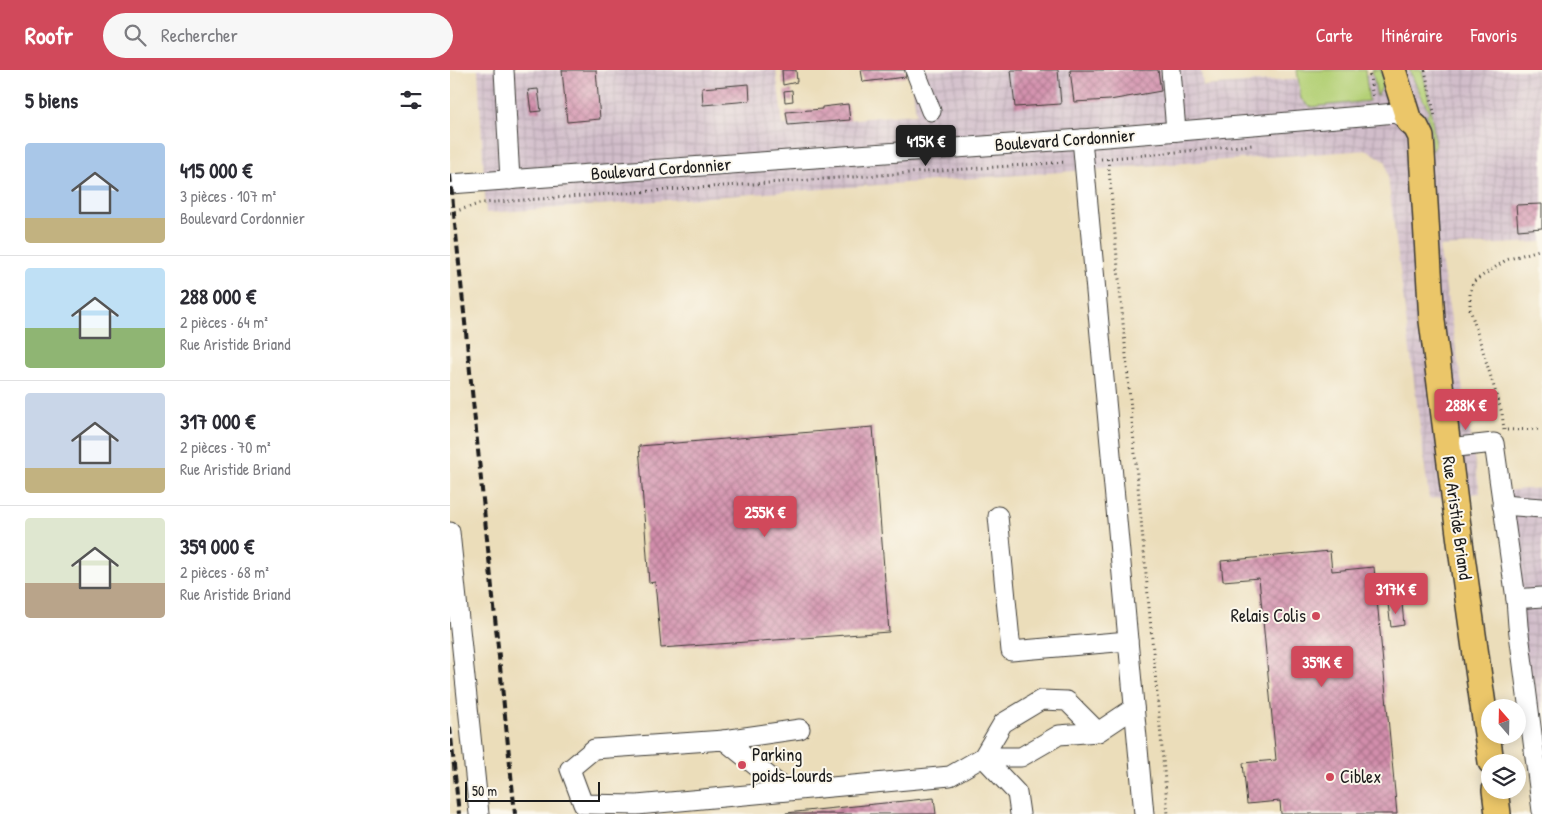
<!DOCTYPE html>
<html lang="fr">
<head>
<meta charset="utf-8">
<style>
	body { margin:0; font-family:"Patrick Hand",sans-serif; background:#f7f7f7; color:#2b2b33; height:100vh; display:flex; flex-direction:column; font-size:19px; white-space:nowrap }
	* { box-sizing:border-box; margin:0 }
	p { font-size:16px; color:#7c7c81 }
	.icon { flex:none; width:28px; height:28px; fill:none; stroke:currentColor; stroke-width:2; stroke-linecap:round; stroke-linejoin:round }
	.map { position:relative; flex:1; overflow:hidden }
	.details { display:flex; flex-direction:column; background:#fff; width:450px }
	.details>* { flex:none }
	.needle { width:32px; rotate:340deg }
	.buttons { position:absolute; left:1031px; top:629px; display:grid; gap:10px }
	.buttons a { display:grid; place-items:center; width:45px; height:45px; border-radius:50%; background:#fff; box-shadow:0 2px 12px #0003; font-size:25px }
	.scale { position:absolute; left:15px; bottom:12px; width:135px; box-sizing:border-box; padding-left:5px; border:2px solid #1c1c1c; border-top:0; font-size:14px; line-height:18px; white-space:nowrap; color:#1c1c1c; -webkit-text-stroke:4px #fbf7ec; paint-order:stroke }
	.price { position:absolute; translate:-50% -42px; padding:0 11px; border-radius:5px; background:#d1495b; color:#fff; font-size:16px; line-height:32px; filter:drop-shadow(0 1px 2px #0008) }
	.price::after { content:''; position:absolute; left:50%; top:30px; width:15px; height:11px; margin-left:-8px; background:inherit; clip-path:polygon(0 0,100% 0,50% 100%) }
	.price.active { background:#222; color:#fff }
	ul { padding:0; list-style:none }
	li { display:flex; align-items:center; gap:15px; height:125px; padding:0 25px }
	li+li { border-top:1px solid #e1e1e2 }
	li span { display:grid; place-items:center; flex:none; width:140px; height:100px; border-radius:5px; color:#555 }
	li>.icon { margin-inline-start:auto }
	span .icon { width:60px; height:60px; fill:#fffc; stroke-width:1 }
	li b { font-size:21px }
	h2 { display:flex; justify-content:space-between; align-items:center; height:60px; padding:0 25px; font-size:21px }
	header { display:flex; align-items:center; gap:30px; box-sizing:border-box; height:70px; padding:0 25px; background:#d1495b; color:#fff }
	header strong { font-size:24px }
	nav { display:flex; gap:28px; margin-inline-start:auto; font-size:18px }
	.search { width:350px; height:45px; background:#f7f7f7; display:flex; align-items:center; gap:12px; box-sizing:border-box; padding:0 18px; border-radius:28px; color:#7c7c81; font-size:19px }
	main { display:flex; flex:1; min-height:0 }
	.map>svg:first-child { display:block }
	.industrial { fill:url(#industrial-grid) }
	.grass { fill:#b4d076; stroke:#687649 }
	.building { fill:url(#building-cross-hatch) }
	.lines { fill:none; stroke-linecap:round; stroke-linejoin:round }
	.minor-casing { stroke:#3b3934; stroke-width:21 }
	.major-casing { stroke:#3b3934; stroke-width:28 }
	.path { stroke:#3b3934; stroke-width:3; stroke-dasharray:1 4; stroke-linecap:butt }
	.minor { stroke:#fff; stroke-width:19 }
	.major { stroke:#ebc669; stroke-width:25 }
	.rail { stroke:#1c1c1c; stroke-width:4; stroke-dasharray:8 4; stroke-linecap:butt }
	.poi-dot { fill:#d1495b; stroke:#fbf7ec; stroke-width:2 }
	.labels { text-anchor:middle; stroke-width:4; stroke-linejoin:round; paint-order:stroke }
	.street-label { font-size:18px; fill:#1c1c1c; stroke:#fbf7ec }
	.poi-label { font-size:18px; fill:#1c1c1c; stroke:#fbf7ec; text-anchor:start }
</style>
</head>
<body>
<header>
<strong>Roofr</strong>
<div class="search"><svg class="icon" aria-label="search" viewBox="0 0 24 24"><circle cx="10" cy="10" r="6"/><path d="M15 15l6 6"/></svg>Rechercher</div>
<nav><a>Carte</a><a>Itinéraire</a><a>Favoris</a></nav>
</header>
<main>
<section class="details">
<h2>5 biens<svg class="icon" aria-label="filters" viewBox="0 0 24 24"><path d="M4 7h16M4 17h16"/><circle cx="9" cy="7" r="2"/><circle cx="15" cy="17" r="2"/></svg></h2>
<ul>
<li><span style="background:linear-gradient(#a9c7e8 75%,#c2b280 0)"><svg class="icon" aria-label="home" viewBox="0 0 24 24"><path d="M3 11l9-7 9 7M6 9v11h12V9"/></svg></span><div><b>415 000 €</b><p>3 pièces · 107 m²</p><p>Boulevard Cordonnier</p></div></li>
<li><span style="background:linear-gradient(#bfe0f5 60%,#8fb573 0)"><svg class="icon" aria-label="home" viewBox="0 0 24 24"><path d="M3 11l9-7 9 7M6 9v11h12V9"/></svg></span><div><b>288 000 €</b><p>2 pièces · 64 m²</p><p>Rue Aristide Briand</p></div></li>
<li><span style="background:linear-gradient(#c9d6e8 75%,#c2b280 0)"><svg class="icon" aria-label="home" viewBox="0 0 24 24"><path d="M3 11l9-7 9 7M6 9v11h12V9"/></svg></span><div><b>317 000 €</b><p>2 pièces · 70 m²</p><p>Rue Aristide Briand</p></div></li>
<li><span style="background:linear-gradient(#dfe7d0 65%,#b9a48a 0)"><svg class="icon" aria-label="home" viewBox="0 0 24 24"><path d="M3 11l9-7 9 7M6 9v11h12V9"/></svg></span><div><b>359 000 €</b><p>2 pièces · 68 m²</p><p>Rue Aristide Briand</p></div></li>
</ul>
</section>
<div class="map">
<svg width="1092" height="744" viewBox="0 0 1092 744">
	<defs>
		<pattern id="industrial-grid" width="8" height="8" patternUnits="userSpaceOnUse" patternTransform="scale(1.25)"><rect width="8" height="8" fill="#d1bdca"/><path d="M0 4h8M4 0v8" fill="none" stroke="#b3a2ad"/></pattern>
		<pattern id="building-cross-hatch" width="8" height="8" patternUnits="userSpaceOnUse" patternTransform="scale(1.25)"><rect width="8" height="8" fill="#d28eac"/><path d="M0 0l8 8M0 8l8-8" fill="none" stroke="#aa738b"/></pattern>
	</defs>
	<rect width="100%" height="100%" fill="#fbf7ec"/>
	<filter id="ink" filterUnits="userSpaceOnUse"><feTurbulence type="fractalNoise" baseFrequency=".02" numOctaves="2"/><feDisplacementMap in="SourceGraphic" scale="10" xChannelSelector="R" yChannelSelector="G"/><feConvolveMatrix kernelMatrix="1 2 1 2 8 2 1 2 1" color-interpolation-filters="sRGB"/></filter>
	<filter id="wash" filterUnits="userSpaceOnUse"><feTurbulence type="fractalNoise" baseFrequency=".0096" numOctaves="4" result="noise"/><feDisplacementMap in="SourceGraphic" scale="20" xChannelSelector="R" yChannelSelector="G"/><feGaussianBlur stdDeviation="1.12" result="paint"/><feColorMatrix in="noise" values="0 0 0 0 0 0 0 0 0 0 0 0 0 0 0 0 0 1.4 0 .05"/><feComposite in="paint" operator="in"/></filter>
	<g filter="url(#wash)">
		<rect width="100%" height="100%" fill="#ebddba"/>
		<g class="industrial">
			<path d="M28,0H326L333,55L466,44L461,0H751L753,16L979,0H1092V172L989,177L1030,423L979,429L936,92L918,80L36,143Z"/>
			<path d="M1092,418V744L1050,421Z"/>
		</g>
		<g class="grass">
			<path d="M847,0H915L919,31L860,37L851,29Z"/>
			<path d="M922,0H931C934,11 934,17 927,26Z"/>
			<path d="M959,0H972C979,26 983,51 985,77L981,82L980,59L977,44L979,42Z"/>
		</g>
		<g id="blocks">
			<g class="building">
				<path d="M112,0H146L150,49L117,52Z"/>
				<path d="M332,0H346L347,12L333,15Z"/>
				<path d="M411,0H455L456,7L413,12Z"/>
				<path d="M561,0H608L611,34L565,37Z"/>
				<path d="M620,0H708L711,21L660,30L624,32Z"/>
				<path d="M299,14L300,31L253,35L252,18Z"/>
				<path d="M88,19L91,41L81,42L78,20Z"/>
				<path d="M342,20L343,31L335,32L334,21Z"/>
				<path d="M398,34L400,50L338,55L336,42L372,39V37Z"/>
				<path d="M1092,134V158L1068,160L1066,135Z"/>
				<path d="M423,357L439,562L211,578L205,512L199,513L189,376Z"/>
				<path d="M880,481L882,501L924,497L947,744H831L830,731L797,734L793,693L826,690L809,508L773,511L771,491Z"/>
				<path d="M952,533L954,555L941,557L938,534Z"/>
				<path d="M484,728L486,744H336V743Z"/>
			</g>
		</g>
	</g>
	<g filter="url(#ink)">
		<use href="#blocks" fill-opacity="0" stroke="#3b3934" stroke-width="1"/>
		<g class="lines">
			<g class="minor-casing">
				<g id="minor">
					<path d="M54,0L60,110"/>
					<path d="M465,0L481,41"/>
					<path d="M721,0L726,61"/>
					<path d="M632,69L694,744"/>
					<path d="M0,114L632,69L924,45L945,43L959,51"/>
					<path d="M998,378L1044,373L1066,529L1092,527"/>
					<path d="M1052,435L1092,438"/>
					<path d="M548,446L561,581L678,571"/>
					<path d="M0,462L29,744"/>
					<path d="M1066,529L1068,556L1092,741"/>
					<path d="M648,662L617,631L591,630L553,653L533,687H571L609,665L648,662L684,638"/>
					<path d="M274,670L350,659"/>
					<path d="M337,721L274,670L144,679L120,699L133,734L187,735L500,706L533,687L567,723L570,744"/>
				</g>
			</g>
			<g class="major-casing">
				<g id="major">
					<path d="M943,0L959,51L966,57L971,67L982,251L1010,472L1041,692"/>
					<path d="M1045,720L1048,744"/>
				</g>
			</g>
			<g class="path">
				<path d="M919,0L923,29"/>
				<path d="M975,0L985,47"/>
				<path d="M651,89L802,75"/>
				<path d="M658,89L718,744"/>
				<path d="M0,143L32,133L617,92"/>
				<path d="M1054,360L1052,343L1020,239V223L1023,212L1056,190L1092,179"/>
				<path d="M1057,360L1092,359"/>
			</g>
			<use href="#minor" class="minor"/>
			<use href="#major" class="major"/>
			<g class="rail">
				<path d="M0,105L65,744"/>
				<path d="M0,657L9,744"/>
			</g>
		</g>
	</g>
	<g class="poi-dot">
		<circle cx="866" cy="546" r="5"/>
		<circle cx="292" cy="695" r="5"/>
		<circle cx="880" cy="707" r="5"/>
	</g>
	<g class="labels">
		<g class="street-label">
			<text transform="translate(615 70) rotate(-4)" y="6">Boulevard Cordonnier</text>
			<text transform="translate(211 99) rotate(-4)" y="6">Boulevard Cordonnier</text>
			<text transform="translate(1007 448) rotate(82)" y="6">Rue Aristide Briand</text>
		</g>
		<g class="poi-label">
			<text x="856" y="552" text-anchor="end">Relais Colis</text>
			<text x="302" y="691">Parking<tspan x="302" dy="21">poids-lourds</tspan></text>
			<text x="890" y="713">Ciblex</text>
		</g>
	</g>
</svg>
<div class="buttons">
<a><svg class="needle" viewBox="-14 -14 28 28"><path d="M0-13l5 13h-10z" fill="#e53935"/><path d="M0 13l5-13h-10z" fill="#7c7c81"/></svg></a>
<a><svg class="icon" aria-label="layers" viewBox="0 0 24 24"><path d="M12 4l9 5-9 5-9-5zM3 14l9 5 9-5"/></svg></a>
</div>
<div class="scale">50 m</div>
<b class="price active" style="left:476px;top:97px">415K €</b>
<b class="price" style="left:1016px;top:361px">288K €</b>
<b class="price" style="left:315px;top:468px">255K €</b>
<b class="price" style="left:946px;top:545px">317K €</b>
<b class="price" style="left:872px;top:618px">359K €</b>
</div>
</main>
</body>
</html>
